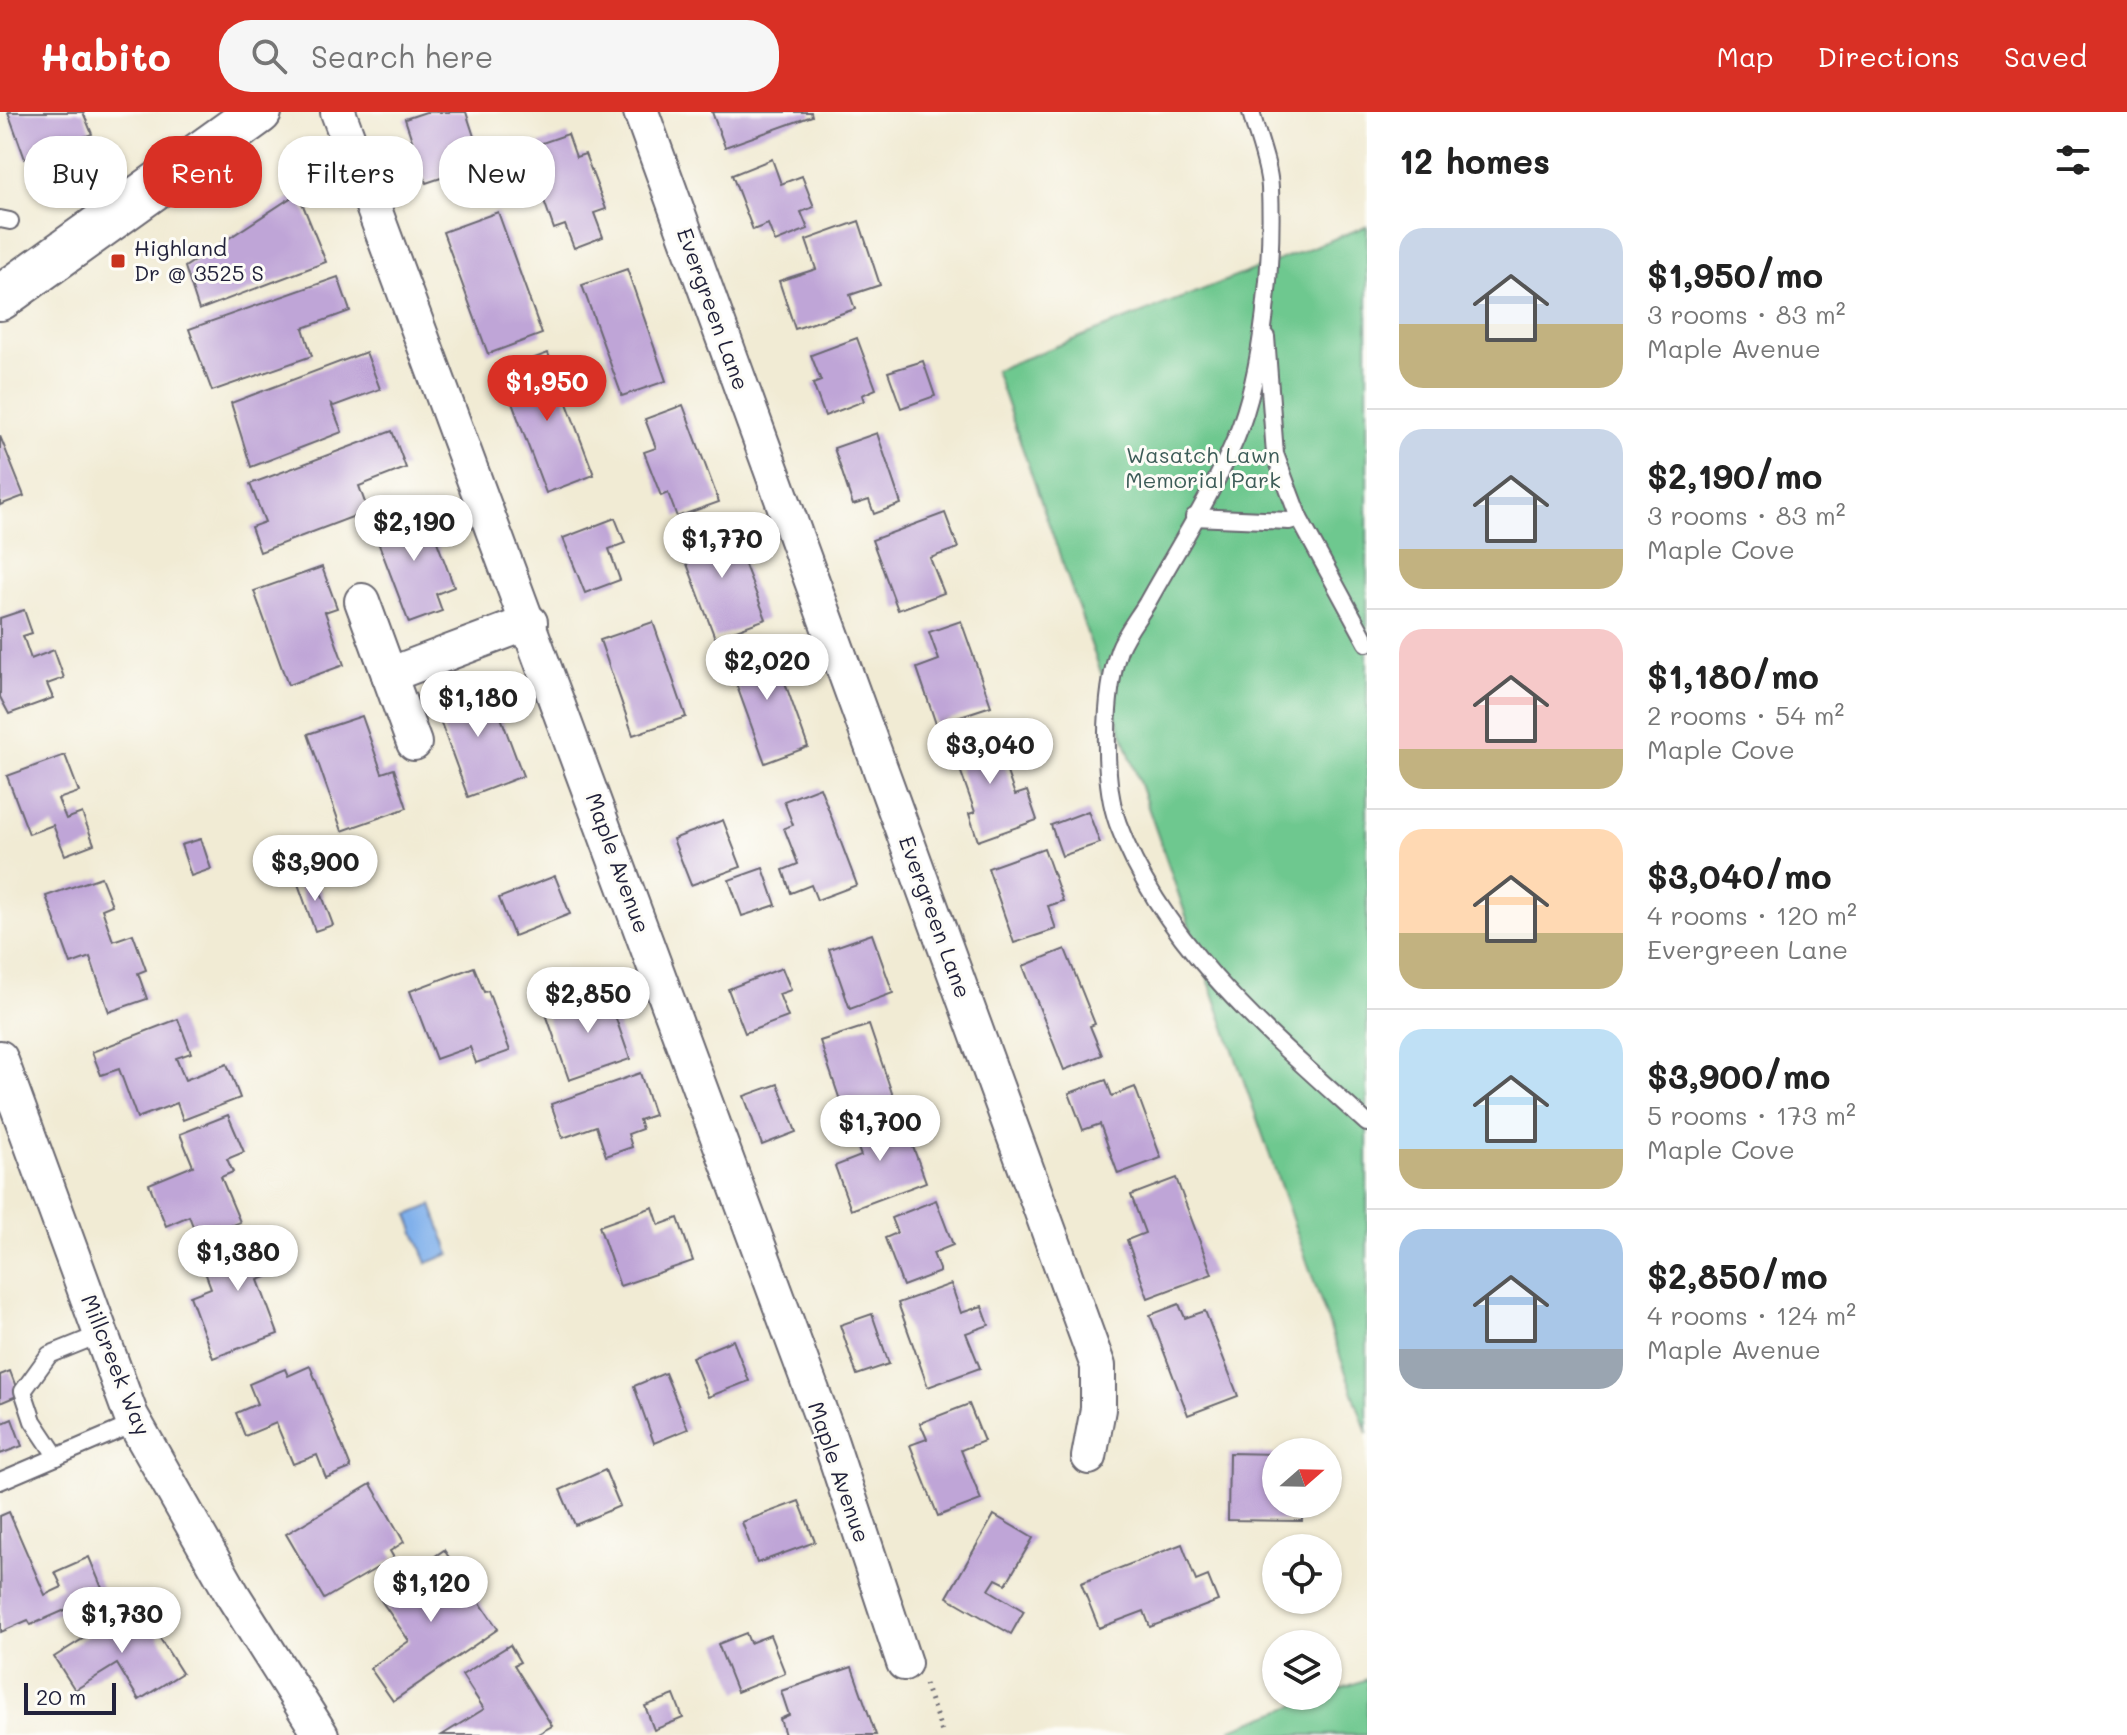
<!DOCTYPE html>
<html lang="en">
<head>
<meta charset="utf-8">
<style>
	body { margin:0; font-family:Mali,sans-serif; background:#f6f6f6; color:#222; height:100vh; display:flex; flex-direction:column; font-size:30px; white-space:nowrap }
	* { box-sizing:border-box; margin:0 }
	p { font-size:26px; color:#767676 }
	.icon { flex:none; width:44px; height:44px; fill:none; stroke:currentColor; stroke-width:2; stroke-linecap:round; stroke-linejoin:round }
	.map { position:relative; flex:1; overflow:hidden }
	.drawer { display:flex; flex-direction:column; background:#fff; width:760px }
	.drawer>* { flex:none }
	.hud { position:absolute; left:24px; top:24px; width:760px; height:72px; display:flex; gap:16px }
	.needle { width:52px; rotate:70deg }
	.controls { position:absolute; left:1262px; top:1326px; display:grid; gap:16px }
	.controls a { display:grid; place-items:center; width:80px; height:80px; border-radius:50%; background:#fff; box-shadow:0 2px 6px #0004; font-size:40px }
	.scale { position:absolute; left:24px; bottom:20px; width:92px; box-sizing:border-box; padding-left:8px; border:4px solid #22223b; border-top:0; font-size:22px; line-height:28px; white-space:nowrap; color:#22223b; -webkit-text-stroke:6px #fdfcf7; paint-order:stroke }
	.price { position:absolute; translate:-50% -68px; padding:0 18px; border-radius:28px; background:#fff; color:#222; font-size:26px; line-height:52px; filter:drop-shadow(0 2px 4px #0008) }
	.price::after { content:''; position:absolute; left:50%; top:48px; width:24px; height:18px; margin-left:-12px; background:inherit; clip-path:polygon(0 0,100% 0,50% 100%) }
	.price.on { background:#d93025; color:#fff }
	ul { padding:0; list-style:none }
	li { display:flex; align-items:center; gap:24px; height:200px; padding:0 32px }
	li+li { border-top:2px solid #e0e0e0 }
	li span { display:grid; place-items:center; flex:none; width:224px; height:160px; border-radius:24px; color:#555 }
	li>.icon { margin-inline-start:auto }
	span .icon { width:96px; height:96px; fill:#fffc; stroke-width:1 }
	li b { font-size:34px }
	h2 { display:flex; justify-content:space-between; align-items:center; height:96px; padding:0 32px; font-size:34px }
	.tag { padding:0 28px; border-radius:32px; background:#fff; box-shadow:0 2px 6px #0004; font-size:28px; line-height:72px }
	.tag.on { background:#d93025; color:#fff }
	header { display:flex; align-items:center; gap:48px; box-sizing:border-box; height:112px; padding:0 40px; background:#d93025; color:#fff }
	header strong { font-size:38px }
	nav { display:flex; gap:44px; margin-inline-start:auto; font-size:28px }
	.search { width:560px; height:72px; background:#f6f6f6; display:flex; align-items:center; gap:20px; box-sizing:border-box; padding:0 28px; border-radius:32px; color:#767676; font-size:30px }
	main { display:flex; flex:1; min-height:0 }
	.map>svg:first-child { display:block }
	.green { fill:#6ec88f; stroke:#487565; stroke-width:2 }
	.water { fill:#80b0eb; stroke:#516993; stroke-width:2 }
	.building { fill:#bfa5d7 }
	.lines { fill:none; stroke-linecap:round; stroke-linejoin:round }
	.service-casing { stroke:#6a6871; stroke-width:20 }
	.minor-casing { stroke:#6a6871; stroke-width:38 }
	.secondary-casing { stroke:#6a6871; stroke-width:48 }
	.path { stroke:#6a6871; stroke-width:5; stroke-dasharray:2 6; stroke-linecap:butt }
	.service { stroke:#fff; stroke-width:16 }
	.minor { stroke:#fff; stroke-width:34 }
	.secondary { stroke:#fff; stroke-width:44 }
	.poi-dot { fill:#c8321e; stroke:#fdfcf7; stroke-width:3 }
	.labels { text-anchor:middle; stroke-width:6; stroke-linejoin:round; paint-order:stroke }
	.poi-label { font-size:22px; fill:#22223b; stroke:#fdfcf7; text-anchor:start }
	.street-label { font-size:22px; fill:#22223b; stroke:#fdfcf7 }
	.park-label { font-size:22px; fill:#3d5c58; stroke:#fdfcf7 }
</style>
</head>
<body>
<header>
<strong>Habito</strong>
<div class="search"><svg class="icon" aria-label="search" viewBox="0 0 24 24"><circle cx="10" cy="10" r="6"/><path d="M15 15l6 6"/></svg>Search here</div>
<nav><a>Map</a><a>Directions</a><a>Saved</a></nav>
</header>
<main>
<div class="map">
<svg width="1367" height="1623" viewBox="0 0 1367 1623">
	<rect width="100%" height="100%" fill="#fdfcf7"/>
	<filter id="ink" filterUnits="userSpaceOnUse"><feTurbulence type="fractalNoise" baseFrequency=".0125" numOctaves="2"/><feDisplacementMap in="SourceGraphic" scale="16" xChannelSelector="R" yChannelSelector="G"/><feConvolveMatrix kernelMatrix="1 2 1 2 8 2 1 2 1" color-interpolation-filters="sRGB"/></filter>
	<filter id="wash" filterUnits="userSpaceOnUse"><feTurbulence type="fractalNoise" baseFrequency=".006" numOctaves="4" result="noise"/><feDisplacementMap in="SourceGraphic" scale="32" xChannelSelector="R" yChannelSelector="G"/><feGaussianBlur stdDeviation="1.8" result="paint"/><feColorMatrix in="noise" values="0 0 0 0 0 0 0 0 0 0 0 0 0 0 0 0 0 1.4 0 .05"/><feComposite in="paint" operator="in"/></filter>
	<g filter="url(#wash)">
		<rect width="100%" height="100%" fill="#f1ebd4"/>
		<g class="green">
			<path d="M1367,114V1321L995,258Z"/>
			<path d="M1367,1567V1623H1233L1231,1617Z"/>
		</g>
		<path class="water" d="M432,1093L450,1142L427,1151L408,1103Z"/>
		<g id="blocks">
			<g class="building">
				<path d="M8,0H83L92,22L25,47Z"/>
				<path d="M426,0H466L483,52L426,71L405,7Z"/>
				<path d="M712,0H811L812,4L725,35Z"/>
				<path d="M568,22L576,45L585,42L606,97L594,101L603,125L574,136L565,113L554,117L534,60L547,55L539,32Z"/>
				<path d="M772,47L781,72L802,64L814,95L801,100L808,117L775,130L768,112L753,118L732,63Z"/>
				<path d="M298,81L326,150L199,198L185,155Z"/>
				<path d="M498,100L542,222L488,242L443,120Z"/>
				<path d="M859,109L880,173L850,183L855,197L795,217L779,169L816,157L806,128Z"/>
				<path d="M627,157L666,269L622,284L582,173Z"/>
				<path d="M338,165L350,199L303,216L312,244L212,279L189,217Z"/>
				<path d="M857,226L876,277L862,283L864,289L825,304L813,272L821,269L811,243Z"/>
				<path d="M366,240L380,277L334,294L331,292L342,320L251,355L231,291Z"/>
				<path d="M548,241L594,363L546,381L500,259Z"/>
				<path d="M923,249L935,284L901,296L888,260Z"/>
				<path d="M683,293L719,390L677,405L668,381L661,384L644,340L656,336L645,307Z"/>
				<path d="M392,319L406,356L359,374L368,399L260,440L251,415L265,410L250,372Z"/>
				<path d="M877,321L901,392L874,402L869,388L853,393L834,336Z"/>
				<path d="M0,324L24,384L0,393Z"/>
				<path d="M424,395L454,475L436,482L442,499L409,511L372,414Z"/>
				<path d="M945,401L958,436L930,446L944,481L898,498L872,428Z"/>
				<path d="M615,406L625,431L609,437L620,468L585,481L563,426Z"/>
				<path d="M728,409L766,507L715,526L678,428Z"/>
				<path d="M322,455L337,496L325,500L344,553L288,573L254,479Z"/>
				<path d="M24,498L32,521L23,524L31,547L54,538L64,566L47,572L53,586L9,602L0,585V506Z"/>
				<path d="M961,509L991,594L936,612L917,556L939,548L929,520Z"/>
				<path d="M653,510L686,605L633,623L600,528Z"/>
				<path d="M770,529L808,635L765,651L726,544Z"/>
				<path d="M487,568L523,664L468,685L433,589Z"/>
				<path d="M362,604L382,661L394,657L407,696L342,719L308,622Z"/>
				<path d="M991,615L1015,683L1027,679L1037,708L978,729L969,702L975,700L950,629Z"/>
				<path d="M65,643L79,680L58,687L66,707L82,701L94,732L65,743L53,713L29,722L7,664Z"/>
				<path d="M820,675L857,773L817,788L811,773L791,781L783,758L798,752L784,716L793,713L784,689Z"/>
				<path d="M1088,699L1100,731L1062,744L1051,713Z"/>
				<path d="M723,708L741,755L691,773L673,727Z"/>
				<path d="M201,727L211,757L191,764L181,733Z"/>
				<path d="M1044,736L1063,789L1048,794L1056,817L1014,831L988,756Z"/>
				<path d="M763,756L776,793L742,804L729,768Z"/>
				<path d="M314,762L333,813L315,819L297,769Z"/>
				<path d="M555,764L570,802L514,824L499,786Z"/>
				<path d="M101,765L112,793L102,797L113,829L133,822L146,858L138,861L147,887L109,900L90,845L71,852L46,784Z"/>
				<path d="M872,822L893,881L850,897L829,837Z"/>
				<path d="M1065,837L1095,912L1090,914L1102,943L1064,958L1023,854Z"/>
				<path d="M474,855L484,880L488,879L510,939L476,951L470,935L436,947L410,879Z"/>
				<path d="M782,856L791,878L779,882L788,905L745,921L728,877Z"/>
				<path d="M606,878L630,947L569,968L545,899Z"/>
				<path d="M178,907L191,941L176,946L185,968L227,952L240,986L183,1008L177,991L137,1006L119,957L101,963L92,940Z"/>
				<path d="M869,913L894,987L845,1003L820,929Z"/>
				<path d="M640,961L654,1003L639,1008L642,1017L628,1022L632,1035L606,1044L596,1014L563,1026L551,992Z"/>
				<path d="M1106,968L1112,984L1135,975L1161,1046L1118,1062L1100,1012L1083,1018L1069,981Z"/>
				<path d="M778,972L796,1020L762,1033L744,984Z"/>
				<path d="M900,1000L926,1070L851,1098L835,1054L861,1044L851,1018Z"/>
				<path d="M228,1003L244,1040L227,1047L233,1060L221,1065L240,1110L198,1127L189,1104L166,1114L149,1072L193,1054L180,1022Z"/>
				<path d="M1176,1066L1212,1162L1148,1186L1127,1128L1145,1121L1131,1083Z"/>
				<path d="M936,1088L953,1133L933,1141L940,1160L903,1174L885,1126L897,1121L891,1106Z"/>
				<path d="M653,1095L659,1113L678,1106L693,1149L620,1174L599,1114Z"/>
				<path d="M273,1117L287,1157L258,1168L278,1222L213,1246L190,1184L211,1176L199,1144Z"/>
				<path d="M951,1172L961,1201L982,1194L989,1213L966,1221L980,1256L928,1275L898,1191Z"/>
				<path d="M1179,1192L1185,1206L1205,1199L1238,1284L1188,1303L1150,1203Z"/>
				<path d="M872,1202L889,1252L857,1263L840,1213Z"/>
				<path d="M733,1228L749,1269L708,1285L692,1245Z"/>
				<path d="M310,1254L351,1356L326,1366L317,1343L293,1352L276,1311L245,1324L236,1301L257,1292L249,1272L285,1257L288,1264Z"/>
				<path d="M10,1259L19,1283L0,1291V1263Z"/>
				<path d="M665,1261L688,1317L654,1331L634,1274Z"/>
				<path d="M969,1292L984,1329L961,1338L981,1388L938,1404L910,1333L927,1327L920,1311Z"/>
				<path d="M0,1306L3,1311L12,1307L22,1334L0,1342Z"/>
				<path d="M1229,1341L1276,1342V1392H1302V1409L1228,1408Z"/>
				<path d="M605,1358L620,1394L575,1413L560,1378Z"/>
				<path d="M371,1372L404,1430L390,1439L394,1446L324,1487L286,1422Z"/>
				<path d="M799,1389L815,1430L757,1451L742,1410Z"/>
				<path d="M9,1400L45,1483L62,1475L55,1460L89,1445L104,1481L31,1513L28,1508L1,1520L0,1404Z"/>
				<path d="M994,1403L1033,1426L1006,1472L996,1467L989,1478L1024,1499L1011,1522L947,1485Z"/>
				<path d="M1182,1432L1196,1469L1208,1464L1218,1489L1150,1515L1144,1499L1099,1516L1081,1471Z"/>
				<path d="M444,1438L498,1517L393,1589L370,1556L409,1529L378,1484Z"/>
				<path d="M138,1492L182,1561L139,1588L117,1552L75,1578L54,1545Z"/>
				<path d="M746,1521L750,1531L770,1523L785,1561L737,1580L718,1532Z"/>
				<path d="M510,1533L520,1550L514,1553L552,1614L536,1623H442L484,1597L462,1563Z"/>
				<path d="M852,1555L876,1623H785L780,1607L789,1603L781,1579Z"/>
				<path d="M674,1583L683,1606L654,1618L645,1594Z"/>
			</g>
		</g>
	</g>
	<g filter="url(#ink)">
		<use href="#blocks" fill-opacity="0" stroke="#6a6871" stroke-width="2"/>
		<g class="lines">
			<g class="service-casing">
				<g id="service">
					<path d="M1251,0C1257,24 1269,52 1270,76C1273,150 1264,258 1236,326C1212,383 1177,437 1147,491C1138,506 1125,522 1119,538C1104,582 1102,668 1118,712C1163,834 1273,926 1367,1011"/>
					<path d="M0,107L10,109"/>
					<path d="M1266,225L1275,342L1299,406L1367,531"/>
					<path d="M1194,405L1289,409L1299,406"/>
					<path d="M57,1345L33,1309L23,1279L49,1243L101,1222"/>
					<path d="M0,1369L136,1311"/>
				</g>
			</g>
			<g class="minor-casing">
				<g id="minor">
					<path d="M338,0L828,1322L904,1551"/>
					<path d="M641,0L1098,1254V1297L1089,1345"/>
					<path d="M362,489L414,631"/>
					<path d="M389,563L530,510"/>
					<path d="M0,946L131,1304L232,1482L321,1623"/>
				</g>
			</g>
			<g class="secondary-casing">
				<path id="secondary" d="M0,186L259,0"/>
			</g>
			<path class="path" d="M925,1572L943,1623"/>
			<use href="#service" class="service"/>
			<use href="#minor" class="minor"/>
			<use href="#secondary" class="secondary"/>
		</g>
	</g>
	<rect class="poi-dot" x="110" y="141" width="16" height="16" rx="4"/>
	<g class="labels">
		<g class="poi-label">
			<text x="134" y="144">Highland<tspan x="134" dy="25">Dr @ 3525 S</tspan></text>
		</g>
		<g class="street-label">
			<text transform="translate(713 197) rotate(70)" y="8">Evergreen Lane</text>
			<text transform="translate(618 751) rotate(70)" y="8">Maple Avenue</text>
			<text transform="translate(935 805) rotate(70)" y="8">Evergreen Lane</text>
			<text transform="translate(116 1253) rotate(68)" y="8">Millcreek Way</text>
			<text transform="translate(839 1360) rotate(71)" y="8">Maple Avenue</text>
		</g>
		<g class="park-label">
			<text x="1203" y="351">Wasatch Lawn<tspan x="1203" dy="25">Memorial Park</tspan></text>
		</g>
	</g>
</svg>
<div class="controls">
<a><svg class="needle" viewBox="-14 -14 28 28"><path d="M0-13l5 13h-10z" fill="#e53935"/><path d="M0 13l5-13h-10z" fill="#767676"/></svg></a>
<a><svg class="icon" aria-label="locate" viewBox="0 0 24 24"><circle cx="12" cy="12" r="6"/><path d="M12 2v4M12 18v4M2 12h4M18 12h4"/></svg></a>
<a><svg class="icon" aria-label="layers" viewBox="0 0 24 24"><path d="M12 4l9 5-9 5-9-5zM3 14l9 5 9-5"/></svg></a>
</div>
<div class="scale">20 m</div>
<b class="price on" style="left:547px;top:311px">$1,950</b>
<b class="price" style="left:414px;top:451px">$2,190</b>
<b class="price" style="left:722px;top:468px">$1,770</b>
<b class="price" style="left:767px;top:590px">$2,020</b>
<b class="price" style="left:478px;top:627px">$1,180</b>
<b class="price" style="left:990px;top:674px">$3,040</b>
<b class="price" style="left:315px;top:791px">$3,900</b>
<b class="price" style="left:588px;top:923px">$2,850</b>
<b class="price" style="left:880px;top:1051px">$1,700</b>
<b class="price" style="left:238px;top:1181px">$1,380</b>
<b class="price" style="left:431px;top:1512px">$1,120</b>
<b class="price" style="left:122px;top:1543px">$1,730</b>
<div class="hud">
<a class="tag">Buy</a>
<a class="tag on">Rent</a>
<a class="tag">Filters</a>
<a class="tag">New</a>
</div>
</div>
<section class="drawer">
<h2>12 homes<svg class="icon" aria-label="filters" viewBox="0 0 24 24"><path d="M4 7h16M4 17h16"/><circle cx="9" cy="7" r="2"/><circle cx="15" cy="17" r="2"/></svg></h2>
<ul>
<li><span style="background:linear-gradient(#c9d6e8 60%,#c2b280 0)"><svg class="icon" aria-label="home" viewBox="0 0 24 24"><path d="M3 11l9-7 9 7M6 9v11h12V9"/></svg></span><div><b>$1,950/mo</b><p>3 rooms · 83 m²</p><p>Maple Avenue</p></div></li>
<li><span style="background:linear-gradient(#c9d6e8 75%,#c2b280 0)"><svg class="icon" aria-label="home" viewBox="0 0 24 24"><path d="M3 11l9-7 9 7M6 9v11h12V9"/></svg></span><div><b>$2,190/mo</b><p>3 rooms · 83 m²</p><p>Maple Cove</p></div></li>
<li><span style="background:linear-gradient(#f6c9c9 75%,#c2b280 0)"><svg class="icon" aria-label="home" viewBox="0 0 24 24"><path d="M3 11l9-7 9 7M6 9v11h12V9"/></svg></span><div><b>$1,180/mo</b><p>2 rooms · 54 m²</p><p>Maple Cove</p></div></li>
<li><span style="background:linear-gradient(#ffd9b3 65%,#c2b280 0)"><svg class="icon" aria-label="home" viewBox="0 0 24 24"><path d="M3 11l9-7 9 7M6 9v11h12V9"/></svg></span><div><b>$3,040/mo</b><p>4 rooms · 120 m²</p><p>Evergreen Lane</p></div></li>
<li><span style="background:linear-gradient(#bfe0f5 75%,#c2b280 0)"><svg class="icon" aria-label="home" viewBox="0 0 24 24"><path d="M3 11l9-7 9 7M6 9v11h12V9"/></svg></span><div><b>$3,900/mo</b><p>5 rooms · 173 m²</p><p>Maple Cove</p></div></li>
<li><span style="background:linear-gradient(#a9c7e8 75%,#9aa5b1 0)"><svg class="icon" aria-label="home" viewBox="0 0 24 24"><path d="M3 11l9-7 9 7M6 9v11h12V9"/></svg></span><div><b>$2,850/mo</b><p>4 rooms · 124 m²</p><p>Maple Avenue</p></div></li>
</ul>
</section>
</main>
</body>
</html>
